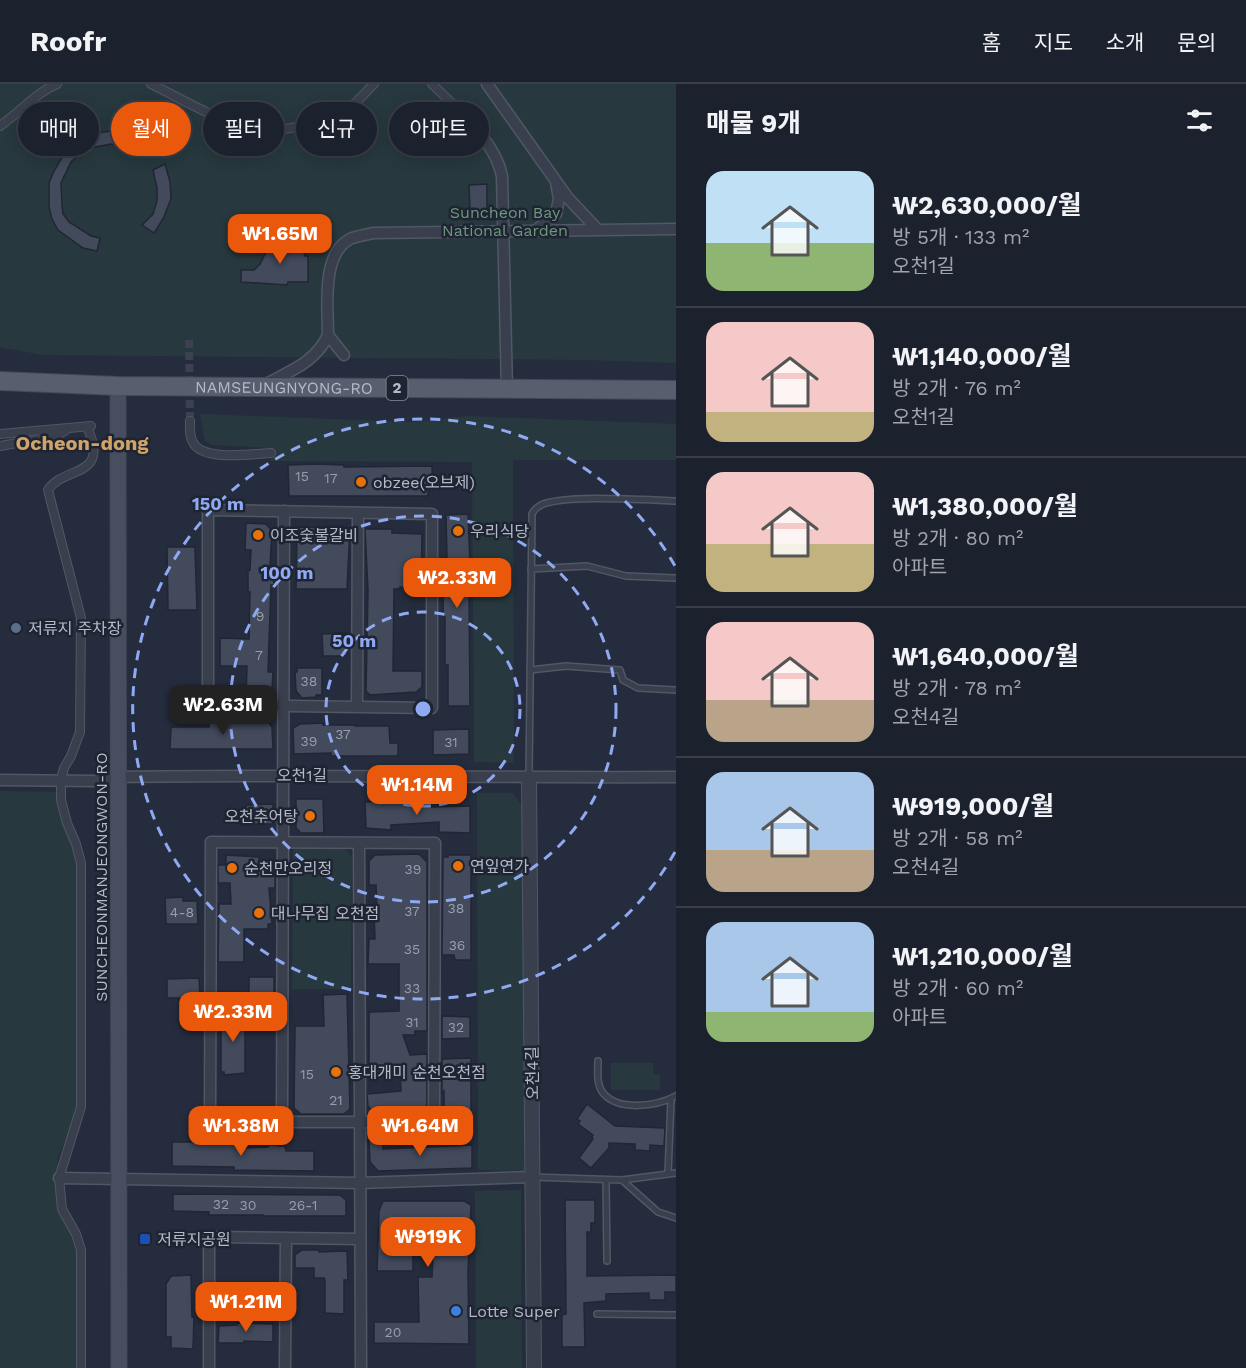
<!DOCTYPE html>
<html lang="ko">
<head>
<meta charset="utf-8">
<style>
	body { margin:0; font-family:"Work Sans","Noto Sans KR",sans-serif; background:#252936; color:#f1f3f6; height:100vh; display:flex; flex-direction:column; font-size:22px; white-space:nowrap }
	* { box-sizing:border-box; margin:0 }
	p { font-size:20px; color:#a0a3aa }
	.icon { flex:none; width:33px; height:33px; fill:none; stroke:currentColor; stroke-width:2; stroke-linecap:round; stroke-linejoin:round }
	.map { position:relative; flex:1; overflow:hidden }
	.panel { display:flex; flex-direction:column; background:#1c212e; width:570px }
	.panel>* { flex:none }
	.top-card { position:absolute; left:18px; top:18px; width:567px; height:54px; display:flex; gap:12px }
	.price { position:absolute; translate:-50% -51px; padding:0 14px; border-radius:12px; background:#ea580c; color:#fff; font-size:20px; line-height:39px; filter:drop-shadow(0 2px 3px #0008) }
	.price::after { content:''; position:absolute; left:50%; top:36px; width:18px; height:14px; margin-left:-9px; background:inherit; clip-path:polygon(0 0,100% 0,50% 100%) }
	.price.selected { background:#222; color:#fff }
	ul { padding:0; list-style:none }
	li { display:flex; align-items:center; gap:18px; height:150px; padding:0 30px }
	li+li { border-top:2px solid #3a3e4a }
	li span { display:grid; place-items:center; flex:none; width:168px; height:120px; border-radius:18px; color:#555 }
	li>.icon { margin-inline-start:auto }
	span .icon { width:72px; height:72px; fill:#fffc; stroke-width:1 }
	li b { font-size:26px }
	h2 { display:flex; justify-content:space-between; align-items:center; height:72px; padding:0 30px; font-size:26px }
	.pill { padding:0 21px; border-radius:27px; background:#1c212e; box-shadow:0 3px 15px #0003,0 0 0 2px #3a3e4a; font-size:21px; line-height:54px }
	.pill.selected { background:#ea580c; color:#fff }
	header { display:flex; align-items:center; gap:36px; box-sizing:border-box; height:84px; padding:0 30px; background:#1c212e; border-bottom:2px solid #3a3e4a }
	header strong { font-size:28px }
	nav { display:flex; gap:33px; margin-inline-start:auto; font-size:21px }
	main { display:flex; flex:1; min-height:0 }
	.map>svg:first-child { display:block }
	.green { fill:#27393e }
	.building { fill:#424a5c; stroke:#202634; stroke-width:1.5 }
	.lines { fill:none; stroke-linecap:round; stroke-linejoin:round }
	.pedestrian-tunnel { stroke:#3b4152; stroke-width:8; stroke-dasharray:8 4; stroke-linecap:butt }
	.service-casing { stroke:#515765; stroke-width:8 }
	.pedestrian-casing { stroke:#515765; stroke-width:10 }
	.minor-casing { stroke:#515765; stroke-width:13 }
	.tertiary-casing { stroke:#515765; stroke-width:16 }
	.secondary-casing { stroke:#424856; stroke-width:17 }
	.primary-casing { stroke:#424856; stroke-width:20 }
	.service { stroke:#393f4d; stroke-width:5 }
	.pedestrian { stroke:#393f4d; stroke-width:8 }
	.minor { stroke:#393f4d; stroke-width:10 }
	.tertiary { stroke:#393f4d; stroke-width:14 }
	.secondary { stroke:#474e60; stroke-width:15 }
	.primary { stroke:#575e6d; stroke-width:18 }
	.ring { fill:none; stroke:#90a9f3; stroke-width:3; stroke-dasharray:10 8 }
	.food-dot { fill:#e8710a; stroke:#1e2432; stroke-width:2 }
	.service-dot { fill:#5c6f8a; stroke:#1e2432; stroke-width:2 }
	.transit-dot { fill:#1a4fb4; stroke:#1e2432; stroke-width:2 }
	.shop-dot { fill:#3f7fe0; stroke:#1e2432; stroke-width:2 }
	.labels { text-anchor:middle; stroke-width:5; stroke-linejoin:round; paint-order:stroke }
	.number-label { font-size:14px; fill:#989ead }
	.shield { fill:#1e2432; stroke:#888d9b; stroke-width:1.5 }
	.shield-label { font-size:15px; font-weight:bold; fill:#b5bac8 }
	.park-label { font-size:16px; fill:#6d987d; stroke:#1e2432 }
	.street-label { font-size:16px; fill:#b5bac8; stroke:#1e2432 }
	.poi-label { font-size:16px; fill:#b5bac8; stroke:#1e2432; text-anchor:start }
	.quarter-label { font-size:20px; font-weight:bold; fill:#d0a369; stroke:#1e2432 }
	.centre { fill:#90a9f3; stroke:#1e2432; stroke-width:3 }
	.ring-label { font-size:18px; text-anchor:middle; font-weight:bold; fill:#90a9f3; stroke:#1e2432; stroke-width:5; stroke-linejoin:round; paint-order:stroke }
</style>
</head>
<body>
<header>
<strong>Roofr</strong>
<nav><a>홈</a><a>지도</a><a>소개</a><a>문의</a></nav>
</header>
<main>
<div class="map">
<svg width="676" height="1284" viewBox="0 0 676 1284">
	<rect width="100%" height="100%" fill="#252c3d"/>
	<g class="green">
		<path d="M0,0H676V279L586,276L42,271L0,263Z"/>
		<path d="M200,330L412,338L467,332L676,340V376H513L514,679L474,678L472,378L271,377V364L213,361L205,357Z"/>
		<path d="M0,707L57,708C59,734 71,755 78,780V1018L74,1037L58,1073L57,1110L78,1172V1284H0Z"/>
		<path d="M477,709H513L523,723L524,1087L478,1086Z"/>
		<path d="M293,763H342L352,772L351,905H292Z"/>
		<path d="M611,979H653V990L660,991V1006H611Z"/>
		<path d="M521,1106L522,1284H476L475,1107Z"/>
	</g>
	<g class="building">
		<path d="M116,46L139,53L133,65L111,60L85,65L71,78L61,99L62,122L63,130L69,138L91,152L100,154L97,167L83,164L58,146L52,135L49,123V99L54,87L70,60L81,52Z"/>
		<path d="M165,80L170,98L171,115L163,135L154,149L142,141L153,130L157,117V104L153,86Z"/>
		<path d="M487,100V126L470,127L469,101Z"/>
		<path d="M291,155L302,161L305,172H308V198H288L287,201L241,198V186H254L260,180L268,164L276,158Z"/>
		<path d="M315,380L344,381V383L432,382L433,407H428V412H289L288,381Z"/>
		<path d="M468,430L471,506H469L470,622H448V581H445V533H443L444,474H447L446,431Z"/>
		<path d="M246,439L266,440L272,447L270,482H274V501H271L268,588H273L272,606L266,613H246L247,582H220V554L249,555L250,508H248V487L250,486L251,466H245Z"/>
		<path d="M297,443L350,444L347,505H296Z"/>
		<path d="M365,445H392V449L422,450L421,504L400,503V505H394L393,587H422V603L416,608L370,611L366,607L368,506Z"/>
		<path d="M167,463H195L197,526H168Z"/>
		<path d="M346,549L347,572H323L322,550Z"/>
		<path d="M297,584H322V611H316V613L302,614L296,607L295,588H297Z"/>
		<path d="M209,636L229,637V639L268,638L272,643L273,665H170L171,643H209Z"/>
		<path d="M323,639V641H355V642H389L390,659H398V672H331V669L294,670L293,644L300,640Z"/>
		<path d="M469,645V670L433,671V646Z"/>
		<path d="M296,715H323L324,749H301L296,744Z"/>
		<path d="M412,717V719H430L431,723L470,722V749L439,748V738L391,741V746L366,744L365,718Z"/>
		<path d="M273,720V740H247L246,721Z"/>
		<path d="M419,770L427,778V947H415V951H403L410,971L427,970V1024L421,1030H408V1029L375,1030L368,1022L367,1010L401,1007L400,988H377V982H369V928L399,927V880H368L369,855H375L374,829L377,828L376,801H369V777L375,771Z"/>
		<path d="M226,771L259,773V780H275V804H269L272,840H268V845H244V878H218L219,820H231L230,799H218V781H226Z"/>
		<path d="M448,771H471V876H455L454,871H442L443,773H448Z"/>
		<path d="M183,813V817H197L198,840H166L165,814Z"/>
		<rect x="249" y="893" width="25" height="26"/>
		<path d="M199,894L200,914H167V895Z"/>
		<path d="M347,910L350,1025L344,1030H301L294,1024L295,942H324L323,911Z"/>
		<path d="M221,929H245V989L224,991V988H221Z"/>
		<path d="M442,932L470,933V954L442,955Z"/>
		<path d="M471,974V1039L454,1040V1034H444V1007L442,1009V975Z"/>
		<path d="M587,1020L615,1042L665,1044L664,1062L650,1061V1067L635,1066V1060L609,1059V1064L591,1084L579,1074L593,1055L592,1053L593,1051L578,1040L580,1037L577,1035Z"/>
		<path d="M383,1055V1065L472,1061V1084L378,1087L370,1078L369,1056Z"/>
		<path d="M172,1058H243V1064L268,1063V1061H278V1062H285L286,1067H314V1087L234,1086V1083L172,1082Z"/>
		<path d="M173,1110L340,1111L346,1116V1132H263V1131H209V1128L173,1127Z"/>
		<path d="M565,1116H595V1139H591V1148H587V1192L676,1191V1208H665V1216H649V1209L606,1210V1217L584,1219L585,1263H562V1231L566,1230Z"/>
		<path d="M383,1117H464L471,1121L468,1188L469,1260L374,1259V1238H419L418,1193H432L433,1171H413V1187H377L379,1127Z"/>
		<path d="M302,1166H319V1168L347,1167L348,1196H344V1230L325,1229V1196L324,1194H314V1184H295V1171Z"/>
		<path d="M191,1191L192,1233H194L193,1265L171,1264V1253H166V1200L171,1192Z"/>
		<path d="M237,1239L273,1240V1258L244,1257V1259H218L219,1242L237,1241Z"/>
	</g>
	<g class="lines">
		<path class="pedestrian-tunnel" d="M189,256L190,337"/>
		<g class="service-casing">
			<g id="service">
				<path d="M531,485L587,482L626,492L676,494"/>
				<path d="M530,586L566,582L620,586L623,596L638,604L676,606"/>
				<path d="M529,692L532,430C534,426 537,423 541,421C565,410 646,416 676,417"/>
				<path d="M598,977C598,987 596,1000 603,1009C619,1028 657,1022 676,1012"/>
				<path d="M668,1090L671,1015"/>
				<path d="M533,1093L622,1096L676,1089"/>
				<path d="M606,1096L607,1177"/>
				<path d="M622,1096L658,1128L676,1134"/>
				<path d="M597,1230L676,1231"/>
			</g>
		</g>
		<g class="pedestrian-casing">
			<g id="pedestrian">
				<path d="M151,0C182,15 214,35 248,43C281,50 322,41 350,23C359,17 366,7 374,0"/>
				<path d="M432,0L468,35"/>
				<path d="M0,42C19,29 35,9 57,0"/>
				<path d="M190,337C190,345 189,353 194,360C205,377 252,370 271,369"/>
				<path d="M0,350L91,342"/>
				<path d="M0,362L56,352L66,346"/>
				<path d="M81,1284V1166L76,1150L62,1125L59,1094L81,1023V779L76,760L67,739L61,716V696L64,684L71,672L80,648L81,534L48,406C64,381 111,395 87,343"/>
			</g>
		</g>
		<g class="minor-casing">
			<g id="minor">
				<path d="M487,0L568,114L597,145"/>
				<path d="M468,35C483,53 497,69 502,92L507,306"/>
				<path d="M535,147L556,130L559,115L556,98"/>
				<path d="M328,251C328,223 321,170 350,155C357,152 366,151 373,149L676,145"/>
				<path d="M266,300C290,287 316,278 328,251L344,271"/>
				<path d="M208,426L432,430V624L208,621Z"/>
				<path d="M357,622L358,429"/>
				<path d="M0,696L95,697L119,693C304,690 490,694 676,693"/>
				<path d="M211,758L435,759L434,1038H210Z"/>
				<path d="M359,759L361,1284"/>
				<path d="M282,1038L284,427"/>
				<path d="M59,1094L360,1099L533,1093"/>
				<path d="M209,1284V1153L360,1155"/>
				<path d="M285,1284L286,1154"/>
			</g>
		</g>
		<g class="tertiary-casing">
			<path id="tertiary" d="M529,694L534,1284"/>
		</g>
		<g class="secondary-casing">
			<path id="secondary" d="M118,302L119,1284"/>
		</g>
		<g class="primary-casing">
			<g id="primary">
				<path id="s1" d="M0,297L118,302L676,306"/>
			</g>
		</g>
		<use href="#service" class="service"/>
		<use href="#pedestrian" class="pedestrian"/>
		<use href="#minor" class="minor"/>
		<use href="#tertiary" class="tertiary"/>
		<use href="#secondary" class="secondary"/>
		<use href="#primary" class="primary"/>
	</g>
	<g class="ring">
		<circle cx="423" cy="625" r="97"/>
		<circle cx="423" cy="625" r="193"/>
		<path d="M675 768A290 290 0 1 1 675 482"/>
	</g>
	<g class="food-dot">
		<circle cx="361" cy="398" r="6"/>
		<circle cx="458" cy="447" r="6"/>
		<circle cx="258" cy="451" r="6"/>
		<circle cx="310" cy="732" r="6"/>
		<circle cx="458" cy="782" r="6"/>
		<circle cx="232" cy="784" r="6"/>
		<circle cx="259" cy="829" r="6"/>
		<circle cx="336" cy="988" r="6"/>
	</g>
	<circle class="service-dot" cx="16" cy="544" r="6"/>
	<rect class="transit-dot" x="139" y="1149" width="12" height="12" rx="3"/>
	<circle class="shop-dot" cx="456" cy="1227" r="6"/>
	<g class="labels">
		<g class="number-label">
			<text x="302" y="397">15</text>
			<text x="331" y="399">17</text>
			<text x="260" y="537">9</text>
			<text x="259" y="576">7</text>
			<text x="309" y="602">38</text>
			<text x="343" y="655">37</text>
			<text x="309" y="662">39</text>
			<text x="451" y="663">31</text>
			<text x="413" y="790">39</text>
			<text x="456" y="829">38</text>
			<text x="412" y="832">37</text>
			<text x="182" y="833">4-8</text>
			<text x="457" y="866">36</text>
			<text x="412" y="870">35</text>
			<text x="412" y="909">33</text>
			<text x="412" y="943">31</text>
			<text x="456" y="948">32</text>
			<text x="307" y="995">15</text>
			<text x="336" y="1021">21</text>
			<text x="221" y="1125">32</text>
			<text x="248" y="1126">30</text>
			<text x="303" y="1126">26-1</text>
			<text x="393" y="1253">20</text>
		</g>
		<rect class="shield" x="386.5" y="292" width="21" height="24" rx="4.5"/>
		<g class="shield-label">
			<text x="397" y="309">2</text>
		</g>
		<g class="park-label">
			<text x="505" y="134">Suncheon Bay<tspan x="505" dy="18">National Garden</tspan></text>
		</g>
		<g class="street-label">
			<text dy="6" stroke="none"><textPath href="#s1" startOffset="284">NAMSEUNGNYONG-RO</textPath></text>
			<text x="302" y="697">오천1길</text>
			<text transform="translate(101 793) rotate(-90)" y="6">SUNCHEONMANJEONGWON-RO</text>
			<text transform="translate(532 989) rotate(-91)" y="6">오천4길</text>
		</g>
		<g class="poi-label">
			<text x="373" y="404">obzee(오브제)</text>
			<text x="470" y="453">우리식당</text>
			<text x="270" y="457">이조숯불갈비</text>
			<text x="28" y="550">저류지 주차장</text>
			<text x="298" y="738" text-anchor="end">오천추어탕</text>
			<text x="470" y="788">연잎연가</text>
			<text x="244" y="790">순천만오리정</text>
			<text x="271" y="835">대나무집 오천점</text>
			<text x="348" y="994">홍대개미 순천오천점</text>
			<text x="157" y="1161">저류지공원</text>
			<text x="468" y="1233">Lotte Super</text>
		</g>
		<g class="quarter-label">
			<text x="82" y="366">Ocheon-dong</text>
		</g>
	</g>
	<circle cx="423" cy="625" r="9" class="centre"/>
	<g class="ring-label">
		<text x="218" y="426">150 m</text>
		<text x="287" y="495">100 m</text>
		<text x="354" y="563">50 m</text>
	</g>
</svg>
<b class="price" style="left:280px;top:181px">₩1.65M</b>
<b class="price" style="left:457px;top:525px">₩2.33M</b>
<b class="price selected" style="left:223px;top:652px">₩2.63M</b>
<b class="price" style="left:417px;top:732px">₩1.14M</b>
<b class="price" style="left:233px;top:959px">₩2.33M</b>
<b class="price" style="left:241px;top:1073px">₩1.38M</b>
<b class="price" style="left:420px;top:1073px">₩1.64M</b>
<b class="price" style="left:428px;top:1184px">₩919K</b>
<b class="price" style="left:246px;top:1249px">₩1.21M</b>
<div class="top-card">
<a class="pill">매매</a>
<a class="pill selected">월세</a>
<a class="pill">필터</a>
<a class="pill">신규</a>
<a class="pill">아파트</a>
</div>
</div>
<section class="panel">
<h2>매물 9개<svg class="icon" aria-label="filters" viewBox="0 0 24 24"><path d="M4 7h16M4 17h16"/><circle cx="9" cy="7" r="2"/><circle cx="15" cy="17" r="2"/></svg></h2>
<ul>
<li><span style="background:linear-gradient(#bfe0f5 60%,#8fb573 0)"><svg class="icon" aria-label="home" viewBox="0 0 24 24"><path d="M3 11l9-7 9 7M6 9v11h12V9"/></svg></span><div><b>₩2,630,000/월</b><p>방 5개 · 133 m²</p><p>오천1길</p></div></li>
<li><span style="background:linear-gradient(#f6c9c9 75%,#c2b280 0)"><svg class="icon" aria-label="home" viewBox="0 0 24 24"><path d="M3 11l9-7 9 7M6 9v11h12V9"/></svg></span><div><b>₩1,140,000/월</b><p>방 2개 · 76 m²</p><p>오천1길</p></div></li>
<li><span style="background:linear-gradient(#f6c9c9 60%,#c2b280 0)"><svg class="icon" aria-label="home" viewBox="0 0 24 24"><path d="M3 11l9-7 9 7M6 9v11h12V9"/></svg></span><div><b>₩1,380,000/월</b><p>방 2개 · 80 m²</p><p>아파트</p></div></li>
<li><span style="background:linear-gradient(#f6c9c9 65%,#b9a48a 0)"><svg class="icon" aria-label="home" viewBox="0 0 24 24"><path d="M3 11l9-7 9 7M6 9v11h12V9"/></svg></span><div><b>₩1,640,000/월</b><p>방 2개 · 78 m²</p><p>오천4길</p></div></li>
<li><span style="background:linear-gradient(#a9c7e8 65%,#b9a48a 0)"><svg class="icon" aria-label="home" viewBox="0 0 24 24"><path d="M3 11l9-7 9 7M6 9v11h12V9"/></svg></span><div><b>₩919,000/월</b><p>방 2개 · 58 m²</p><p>오천4길</p></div></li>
<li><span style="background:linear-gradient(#a9c7e8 75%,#8fb573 0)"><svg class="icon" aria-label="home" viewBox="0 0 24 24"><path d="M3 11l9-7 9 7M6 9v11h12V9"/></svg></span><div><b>₩1,210,000/월</b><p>방 2개 · 60 m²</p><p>아파트</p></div></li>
</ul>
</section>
</main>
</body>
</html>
